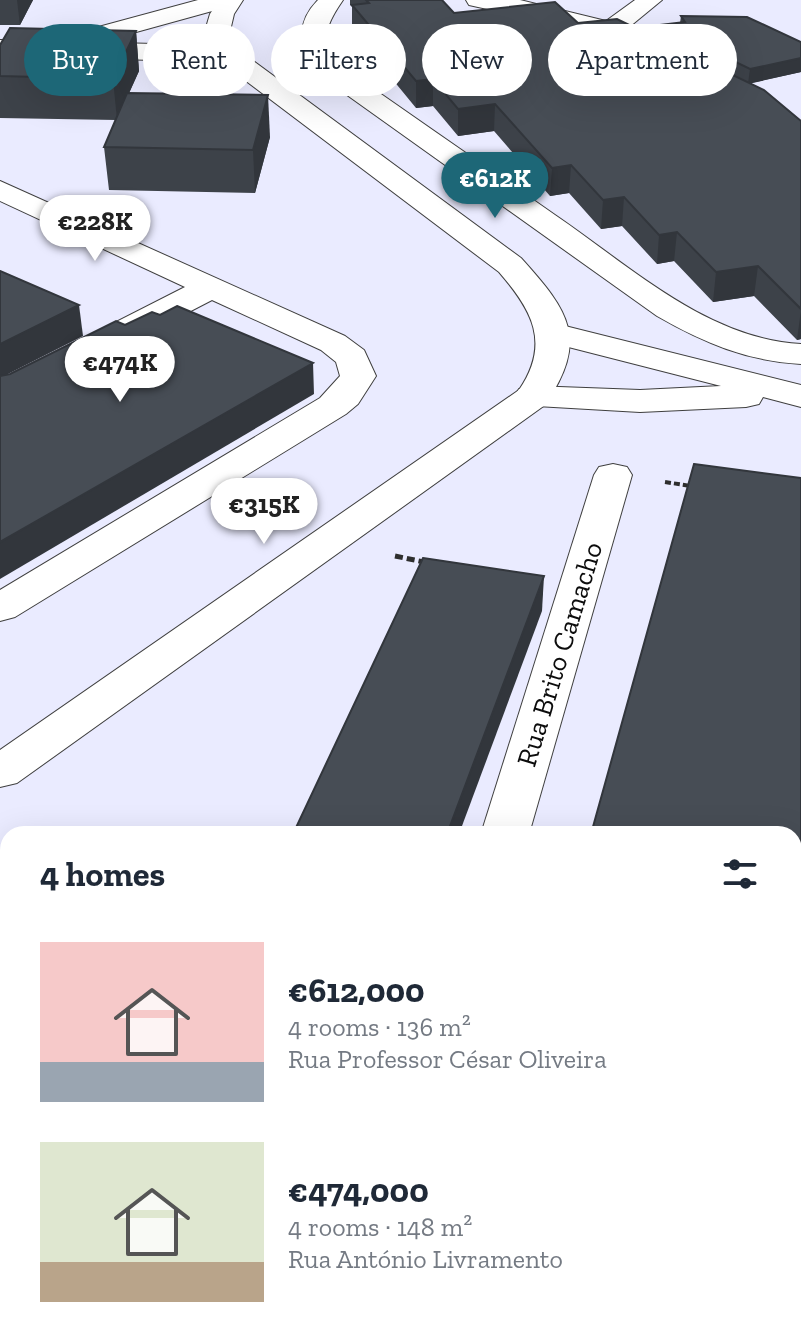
<!DOCTYPE html>
<html lang="en">
<head>
<meta charset="utf-8">
<style>
	body { margin:0; font-family:"Zilla Slab",serif; background:#f2f2f3; color:#1f2937; height:100vh; display:flex; flex-direction:column; font-size:30px; white-space:nowrap }
	* { box-sizing:border-box; margin:0 }
	p { font-size:26px; color:#747a83 }
	.icon { flex:none; width:44px; height:44px; fill:none; stroke:currentColor; stroke-width:2; stroke-linecap:round; stroke-linejoin:round }
	.map { position:relative; flex:1; overflow:hidden }
	.side { position:absolute; left:0px; top:826px; width:802px; height:512px; display:flex; flex-direction:column; background:#fff; border-radius:24px 24px 0 0; box-shadow:0 8px 32px #0002 }
	.side>* { flex:none }
	.top-card { position:absolute; left:24px; top:24px; width:754px; height:72px; display:flex; gap:16px }
	.price { position:absolute; translate:-50% -68px; padding:0 18px; border-radius:28px; background:#fff; color:#222; font-size:26px; line-height:52px; filter:drop-shadow(0 2px 4px #0008) }
	.price::after { content:''; position:absolute; left:50%; top:48px; width:24px; height:18px; margin-left:-12px; background:inherit; clip-path:polygon(0 0,100% 0,50% 100%) }
	.price.on { background:#1d6777; color:#fff }
	ul { padding:0; list-style:none }
	li { display:flex; align-items:center; gap:24px; height:200px; padding:0 40px }
	li span { display:grid; place-items:center; flex:none; width:224px; height:160px; border-radius:0px; color:#555 }
	li>.icon { margin-inline-start:auto }
	span .icon { width:96px; height:96px; fill:#fffc; stroke-width:1 }
	li b { font-size:34px }
	h2 { display:flex; justify-content:space-between; align-items:center; height:96px; padding:0 40px; font-size:34px }
	.chip { padding:0 28px; border-radius:36px; background:#fff; box-shadow:0 8px 32px #0002; font-size:28px; line-height:72px }
	.chip.on { background:#1d6777; color:#fff }
	.map>svg:first-child { display:block }
	.lines { fill:none; stroke-linecap:round; stroke-linejoin:round }
	.minor-casing { stroke:#3f3f3f; stroke-width:2 }
	.tertiary-casing { stroke:#3f3f3f; stroke-width:2 }
	.path-far2 { stroke:#2e2e2e; stroke-width:4; stroke-dasharray:6 3; stroke-linecap:butt }
	.path-far1 { stroke:#2e2e2e; stroke-width:5; stroke-dasharray:8 4; stroke-linecap:butt }
	.path { stroke:#2e2e2e; stroke-width:6; stroke-dasharray:10 5; stroke-linecap:butt }
	.minor { fill:#fff; fill-rule:evenodd }
	.tertiary { fill:#fff; fill-rule:evenodd }
	.wall { fill:#3d4249 }
	.shaded-wall { fill:#32363c }
	.building { fill:#474d55; stroke:#32363c; stroke-width:2 }
	.labels { text-anchor:middle; stroke-width:8; stroke-linejoin:round; paint-order:stroke }
	.street-label { font-size:28px; fill:#0c0c0c; stroke:#fff }
</style>
</head>
<body>
<div class="map">
<svg width="801" height="1338" viewBox="0 0 801 1338">
	<rect width="100%" height="100%" fill="#eaebff"/>
	<g class="lines">
		<g class="minor-casing">
			<g id="minor">
				<path d="M198,0H237L234,5L100,42L91,39L87,34L91,29Z"/>
				<path d="M318,0H343C316,39 324,48 358,78C424,124 489,169 555,215C630,266 707,339 801,344V364C747,361 704,343 657,316L340,90C311,63 284,35 318,0Z"/>
				<path d="M466,0H520L606,21L635,0H662L628,28L651,39L655,44L651,49L642,52L574,27L478,7L469,5Z"/>
				<path d="M0,40L194,45L252,60L256,66L252,72L243,74L193,61L0,56Z"/>
				<path d="M0,181L345,336L364,350L376,376L358,404L346,414L15,617L0,621V590L320,398L340,376L336,362L321,350L212,300L13,403L0,406V381L185,287L0,201Z"/>
				<path d="M553,323L801,385V407L763,397L759,404L746,407L640,412L519,405L514,397L519,389L532,386L640,390L721,386L541,340L536,333L541,326Z"/>
				<path d="M613,464L627,467L632,475L529,834H481L594,475L599,467Z"/>
				<path d="M137,1330H201L199,1338H135Z"/>
				<path d="M325,1330H389L387,1338H323Z"/>
			</g>
		</g>
		<g class="tertiary-casing">
			<path id="tertiary" d="M219,0H243L234,14L230,31L252,60L521,258C570,312 589,340 545,405L17,783L0,787V750L519,390C551,343 532,310 499,272L234,72L205,31L210,14Z"/>
		</g>
		<path class="path-far2" d="M665,482L691,486"/>
		<path class="path-far1" d="M395,556L424,562"/>
		<path class="path" d="M0,1278L8,1280"/>
		<use href="#minor" class="minor"/>
		<use href="#tertiary" class="tertiary"/>
	</g>
	<g class="wall">
		<path d="M0,0H33L20,25H0Z"/>
		<path d="M350,0H442L454,13L578,23L658,39L659,25L680,23L681,16L801,42V72L751,83L801,121V339L797,340L754,296L713,302L674,261L657,264L622,226L601,229L569,193L550,196L494,131L458,136L433,106L416,108L352,30V7L350,5Z"/>
		<path d="M136,31L139,71L129,93L270,137L255,193L109,190L104,147L116,120L0,118V45Z"/>
		<path d="M0,877L8,879V1259L0,1257Z"/>
	</g>
	<g class="shaded-wall">
		<path d="M17,0H33L20,25Z"/>
		<path d="M136,31L139,71L117,120L113,79Z"/>
		<path d="M801,58V72L748,84L750,69Z"/>
		<path d="M433,79V106L416,108V81Z"/>
		<path d="M268,95L270,137L255,193L253,150Z"/>
		<path d="M495,104L494,131L458,136V109Z"/>
		<path d="M571,165L569,193L550,196L552,168Z"/>
		<path d="M624,197L622,226L601,229L603,200Z"/>
		<path d="M677,232L674,261L657,264L659,235Z"/>
		<path d="M758,266L754,296L713,302L716,272Z"/>
		<path d="M79,305L83,336L0,378V344Z"/>
		<path d="M801,310V339L797,340Z"/>
		<path d="M313,363L314,394L0,579V542Z"/>
		<path d="M544,576L542,611L459,834H447Z"/>
	</g>
	<g class="building">
		<path d="M366,0H442L454,13L555,2L578,23L617,19L764,90L801,121V309L758,266L716,272L677,232L659,235L624,197L603,200L571,165L552,168L495,104L458,109L433,79L416,81L352,5L369,3Z"/>
		<path d="M681,16L747,17L801,42V58L750,69L659,25L685,22Z"/>
		<path d="M10,28L136,31L113,79L0,76V45Z"/>
		<path d="M127,93L268,95L253,150L104,147Z"/>
		<path d="M0,271L79,305L0,344Z"/>
		<path d="M177,306L313,363L0,542V376L10,374L116,321L125,325L152,312L160,315Z"/>
		<path d="M694,464L801,478V1338H445L447,1330H794V834H591Z"/>
		<path d="M423,558L544,576L447,834H293Z"/>
		<path d="M0,877L8,879V1224L0,1222Z"/>
	</g>
	<g class="labels">
		<g class="street-label">
			<text transform="translate(559 654) rotate(-73)" y="10">Rua Brito Camacho</text>
		</g>
	</g>
</svg>
<b class="price on" style="left:495px;top:220px">€612K</b>
<b class="price" style="left:95px;top:263px">€228K</b>
<b class="price" style="left:120px;top:404px">€474K</b>
<b class="price" style="left:264px;top:546px">€315K</b>
<div class="top-card">
<a class="chip on">Buy</a>
<a class="chip">Rent</a>
<a class="chip">Filters</a>
<a class="chip">New</a>
<a class="chip">Apartment</a>
</div>
<section class="side">
<h2>4 homes<svg class="icon" aria-label="filters" viewBox="0 0 24 24"><path d="M4 7h16M4 17h16"/><circle cx="9" cy="7" r="2"/><circle cx="15" cy="17" r="2"/></svg></h2>
<ul>
<li><span style="background:linear-gradient(#f6c9c9 75%,#9aa5b1 0)"><svg class="icon" aria-label="home" viewBox="0 0 24 24"><path d="M3 11l9-7 9 7M6 9v11h12V9"/></svg></span><div><b>€612,000</b><p>4 rooms · 136 m²</p><p>Rua Professor César Oliveira</p></div></li>
<li><span style="background:linear-gradient(#dfe7d0 75%,#b9a48a 0)"><svg class="icon" aria-label="home" viewBox="0 0 24 24"><path d="M3 11l9-7 9 7M6 9v11h12V9"/></svg></span><div><b>€474,000</b><p>4 rooms · 148 m²</p><p>Rua António Livramento</p></div></li>
</ul>
</section>
</div>
</body>
</html>
